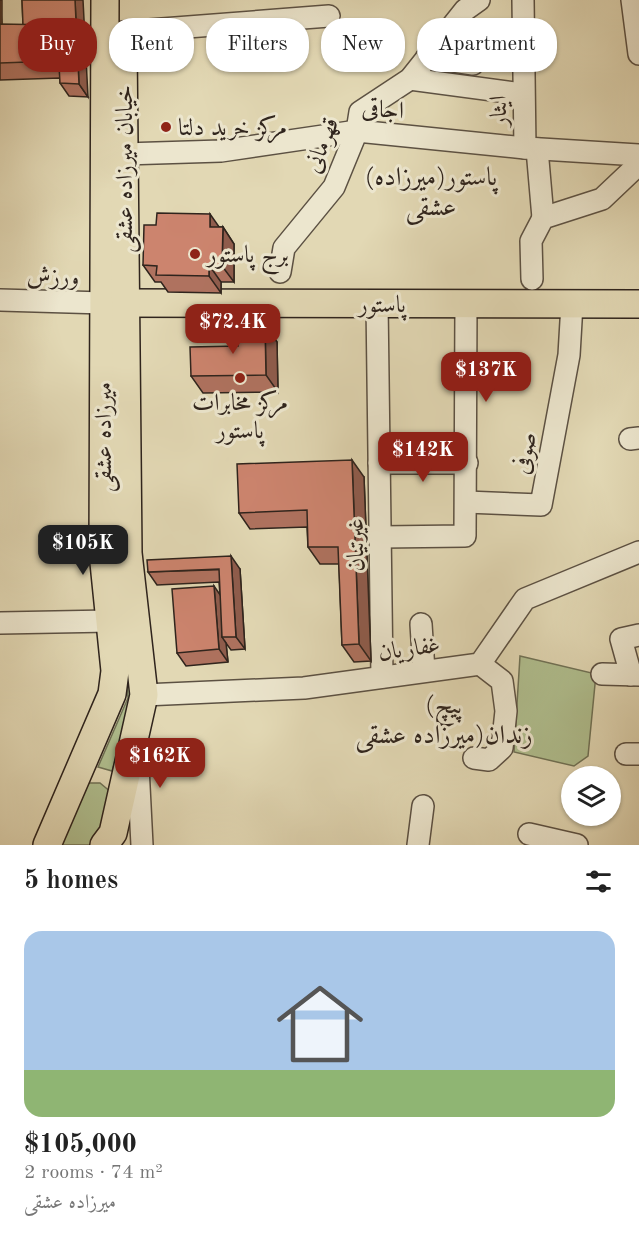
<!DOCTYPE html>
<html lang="en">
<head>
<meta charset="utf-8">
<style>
	body { margin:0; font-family:"Old Standard TT",Amiri,serif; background:#f6f6f6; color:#222; height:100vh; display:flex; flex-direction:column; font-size:22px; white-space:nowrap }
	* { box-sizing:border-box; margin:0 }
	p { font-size:20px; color:#767676 }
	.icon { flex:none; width:33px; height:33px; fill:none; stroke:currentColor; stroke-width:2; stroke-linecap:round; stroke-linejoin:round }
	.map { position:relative; height:845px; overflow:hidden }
	.panel { display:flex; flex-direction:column; background:#fff; flex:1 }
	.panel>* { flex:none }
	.hud { position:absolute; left:18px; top:18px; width:603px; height:54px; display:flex; gap:12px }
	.tools { position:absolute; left:561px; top:766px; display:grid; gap:12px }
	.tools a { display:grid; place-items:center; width:60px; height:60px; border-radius:50%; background:#fff; box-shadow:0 2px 4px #0004; font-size:30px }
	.price { position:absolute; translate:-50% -51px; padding:0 14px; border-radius:12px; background:#8f2418; color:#fff; font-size:20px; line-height:39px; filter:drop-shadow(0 2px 3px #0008) }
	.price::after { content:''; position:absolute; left:50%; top:36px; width:18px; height:14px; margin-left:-9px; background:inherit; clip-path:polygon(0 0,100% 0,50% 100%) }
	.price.on { background:#222; color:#fff }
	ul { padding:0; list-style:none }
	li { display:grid; align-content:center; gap:12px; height:318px; padding:0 24px }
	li+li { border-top:2px solid #e0e0e0 }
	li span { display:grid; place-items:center; height:186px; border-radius:18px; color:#555 }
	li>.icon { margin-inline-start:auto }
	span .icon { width:108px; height:108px; fill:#fffc; stroke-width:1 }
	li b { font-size:26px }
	h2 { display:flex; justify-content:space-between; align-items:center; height:72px; padding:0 24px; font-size:26px }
	.tag { padding:0 21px; border-radius:24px; background:#fff; box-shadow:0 2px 4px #0004; font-size:21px; line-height:54px }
	.tag.on { background:#8f2418; color:#fff }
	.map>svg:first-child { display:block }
	.green { fill:#b0bf8f; stroke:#707256; stroke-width:1.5 }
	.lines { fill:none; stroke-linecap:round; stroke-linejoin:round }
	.minor-casing { stroke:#5c5143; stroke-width:24 }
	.major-casing { stroke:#2f241d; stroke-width:30 }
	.minor { stroke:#ece6ce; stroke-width:21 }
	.major { stroke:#e2d8b4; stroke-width:27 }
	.wall { fill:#af725f; stroke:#2f241d; stroke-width:1.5 }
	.shaded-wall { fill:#8f5c4d; stroke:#2f241d; stroke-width:1.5 }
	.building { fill:#cc846e; stroke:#2f241d; stroke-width:1.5 }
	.poi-dot { fill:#8f2418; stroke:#ece6ce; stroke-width:2 }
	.labels { text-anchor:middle; stroke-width:6; stroke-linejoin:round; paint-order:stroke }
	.street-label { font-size:24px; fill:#2f241d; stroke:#ece6ce }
	.poi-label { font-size:24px; fill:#2f241d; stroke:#ece6ce; text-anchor:start }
	.neighbourhood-label { font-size:26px; fill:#2f241d; stroke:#ece6ce }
</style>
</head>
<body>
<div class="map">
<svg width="639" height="845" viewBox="0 0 639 845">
	<rect width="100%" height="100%" fill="#e2d8b4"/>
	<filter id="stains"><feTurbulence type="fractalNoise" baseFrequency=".00333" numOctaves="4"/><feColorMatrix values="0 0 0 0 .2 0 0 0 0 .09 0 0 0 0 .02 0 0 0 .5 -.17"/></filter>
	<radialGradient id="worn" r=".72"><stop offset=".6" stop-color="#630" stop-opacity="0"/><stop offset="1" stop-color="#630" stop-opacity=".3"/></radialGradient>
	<g class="green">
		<path d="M122,634L133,704L112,771L98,767L128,698Z"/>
		<path d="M520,656L596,674L588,756L574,766L514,752Z"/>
		<path d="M88,783H100L112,793L110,818L93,845H55L81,788Z"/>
	</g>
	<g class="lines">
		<g class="minor-casing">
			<g id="minor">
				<path d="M523,0L525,148"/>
				<path d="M632,0L639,54"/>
				<path d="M123,32L329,16"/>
				<path d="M427,57L473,64"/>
				<path d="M410,79L522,94"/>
				<path d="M537,149L543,218"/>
				<path d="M124,154L221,151L357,131L525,148L639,155"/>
				<path d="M280,272L284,248L334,187L357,131L360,112L410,79L465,10L479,0"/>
				<path d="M532,279L531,241L543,218L602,199L639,164"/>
				<path d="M0,300L104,303"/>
				<path d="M377,303L382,677"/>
				<path d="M630,439L639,438"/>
				<path d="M379,463H467"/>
				<path d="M466,502L541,505L569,355L572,304"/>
				<path d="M381,537L465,536L466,304"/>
				<path d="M0,623L110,621"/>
				<path d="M421,624L424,671"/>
				<path d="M602,674L639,675"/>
				<path d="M631,675L621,639L639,635"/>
				<path d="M144,695L304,688L480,664L525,599L639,552"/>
				<path d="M137,747L142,845"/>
				<path d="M626,754H639"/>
				<path d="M474,758L489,760L502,748L506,711L502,681L480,664"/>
				<path d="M529,834L577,845"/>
				<path d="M418,845L423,806"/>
			</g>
		</g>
		<g class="major-casing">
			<g id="major">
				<path d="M108,303L639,304"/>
				<path d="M47,845L112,694L115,671L103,553L105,0"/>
				<path d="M104,845L113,833L144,695L128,553L123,46"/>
			</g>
		</g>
		<use href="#minor" class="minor"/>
		<use href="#major" class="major"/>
	</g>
	<g class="wall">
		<path d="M0,0L2,25H23L22,0L88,97L69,96L60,83V78L0,80Z"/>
		<path d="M219,227H223L234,244V282H221V293L168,292L161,282H155L143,265Z"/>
		<path d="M265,325L277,342L278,392L203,393L191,376L233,346L228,340Z"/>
		<path d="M364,477L371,661L354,662L342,645L339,564H320L308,547L307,527L250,529L239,513Z"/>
		<path d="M240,569L245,649L231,650L226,643L228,662L186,666L177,653L220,595L219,582L157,585L148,572Z"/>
	</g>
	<g class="shaded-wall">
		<path d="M0,0H2V33L0,29Z"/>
		<path d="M75,0H83L88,97L79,84Z"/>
		<path d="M54,25L66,42L68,78L56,61Z"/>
		<path d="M210,214L222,231L210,227Z"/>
		<path d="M223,227L234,244V282L222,266Z"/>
		<path d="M209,265L221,282V293L209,276Z"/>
		<path d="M265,325L277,342L278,392L266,375Z"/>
		<path d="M352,460L364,477L371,661L359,644Z"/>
		<path d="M231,556L240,569L245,649L236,637Z"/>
		<path d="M214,586L223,599L222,637L226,643L228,662L219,649Z"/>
	</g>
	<g class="building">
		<path d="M22,0H75L79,84L60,83L57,29L54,25H23Z"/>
		<path d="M0,24L54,25L56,61L0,63Z"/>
		<path d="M157,213L210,214V227H223L222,266L209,265V276L156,275L157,266L143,265L144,225H156Z"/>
		<path d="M265,325L266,375L191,376L190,347L238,346V340H228V326Z"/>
		<path d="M352,460L359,644L342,645L338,547H308L307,510L239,513L237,464Z"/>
		<path d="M231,556L236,637H222L219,569L148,572L147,560Z"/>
		<path d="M214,586L219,649L177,653L172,589Z"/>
	</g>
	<g class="poi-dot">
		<circle cx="166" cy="127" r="6"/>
		<circle cx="195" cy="254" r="6"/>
		<circle cx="240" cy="378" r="6"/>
	</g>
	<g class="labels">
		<g class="street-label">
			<text transform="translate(383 109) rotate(4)" y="8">اجاقی</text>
			<text transform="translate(498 111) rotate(-92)" y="8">ایثار</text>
			<text transform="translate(321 145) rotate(-69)" y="8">قهرمانی</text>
			<text transform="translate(124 169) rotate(-90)" y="8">خیابان میرزاده عشقی</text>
			<text transform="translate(53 276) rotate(2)" y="8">ورزش</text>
			<text x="382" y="312">پاستور</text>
			<text transform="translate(103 437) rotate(-90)" y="8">میرزاده عشقی</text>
			<text transform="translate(524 453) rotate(-79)" y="8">صوفی</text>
			<text transform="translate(355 545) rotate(-91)" y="8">غیرتیان</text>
			<text transform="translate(409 648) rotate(-8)" y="8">غفاریان</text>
		</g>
		<g class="poi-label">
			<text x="178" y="135">مرکز خرید دلتا</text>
			<text x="207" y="262">برج پاستور</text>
			<text x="240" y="410" text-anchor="middle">مرکز مخابرات<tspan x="240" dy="28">پاستور</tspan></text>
		</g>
		<g class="neighbourhood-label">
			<text x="431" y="185">(پاستور(میرزاده<tspan x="431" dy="30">عشقی</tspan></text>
			<text x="444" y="713">(پیچ<tspan x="444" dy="30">زندان(میرزاده عشقی</tspan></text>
		</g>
	</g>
	<rect width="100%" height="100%" filter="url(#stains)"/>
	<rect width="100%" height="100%" fill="url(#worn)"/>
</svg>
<div class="tools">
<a><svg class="icon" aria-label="layers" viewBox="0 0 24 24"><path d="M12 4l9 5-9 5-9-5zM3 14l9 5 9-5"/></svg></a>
</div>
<b class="price" style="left:233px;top:355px">$72.4K</b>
<b class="price" style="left:486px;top:403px">$137K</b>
<b class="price" style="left:423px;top:483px">$142K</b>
<b class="price on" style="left:83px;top:576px">$105K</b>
<b class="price" style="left:160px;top:789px">$162K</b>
<div class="hud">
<a class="tag on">Buy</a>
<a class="tag">Rent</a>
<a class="tag">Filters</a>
<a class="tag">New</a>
<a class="tag">Apartment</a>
</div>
</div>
<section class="panel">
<h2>5 homes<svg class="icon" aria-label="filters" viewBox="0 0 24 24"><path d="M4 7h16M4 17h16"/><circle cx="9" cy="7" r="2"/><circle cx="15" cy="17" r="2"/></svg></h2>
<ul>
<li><span style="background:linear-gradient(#a9c7e8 75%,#8fb573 0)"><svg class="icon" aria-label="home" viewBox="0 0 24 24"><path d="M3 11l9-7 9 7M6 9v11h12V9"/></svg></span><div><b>$105,000</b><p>2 rooms · 74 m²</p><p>میرزاده عشقی</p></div></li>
</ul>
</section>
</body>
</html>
